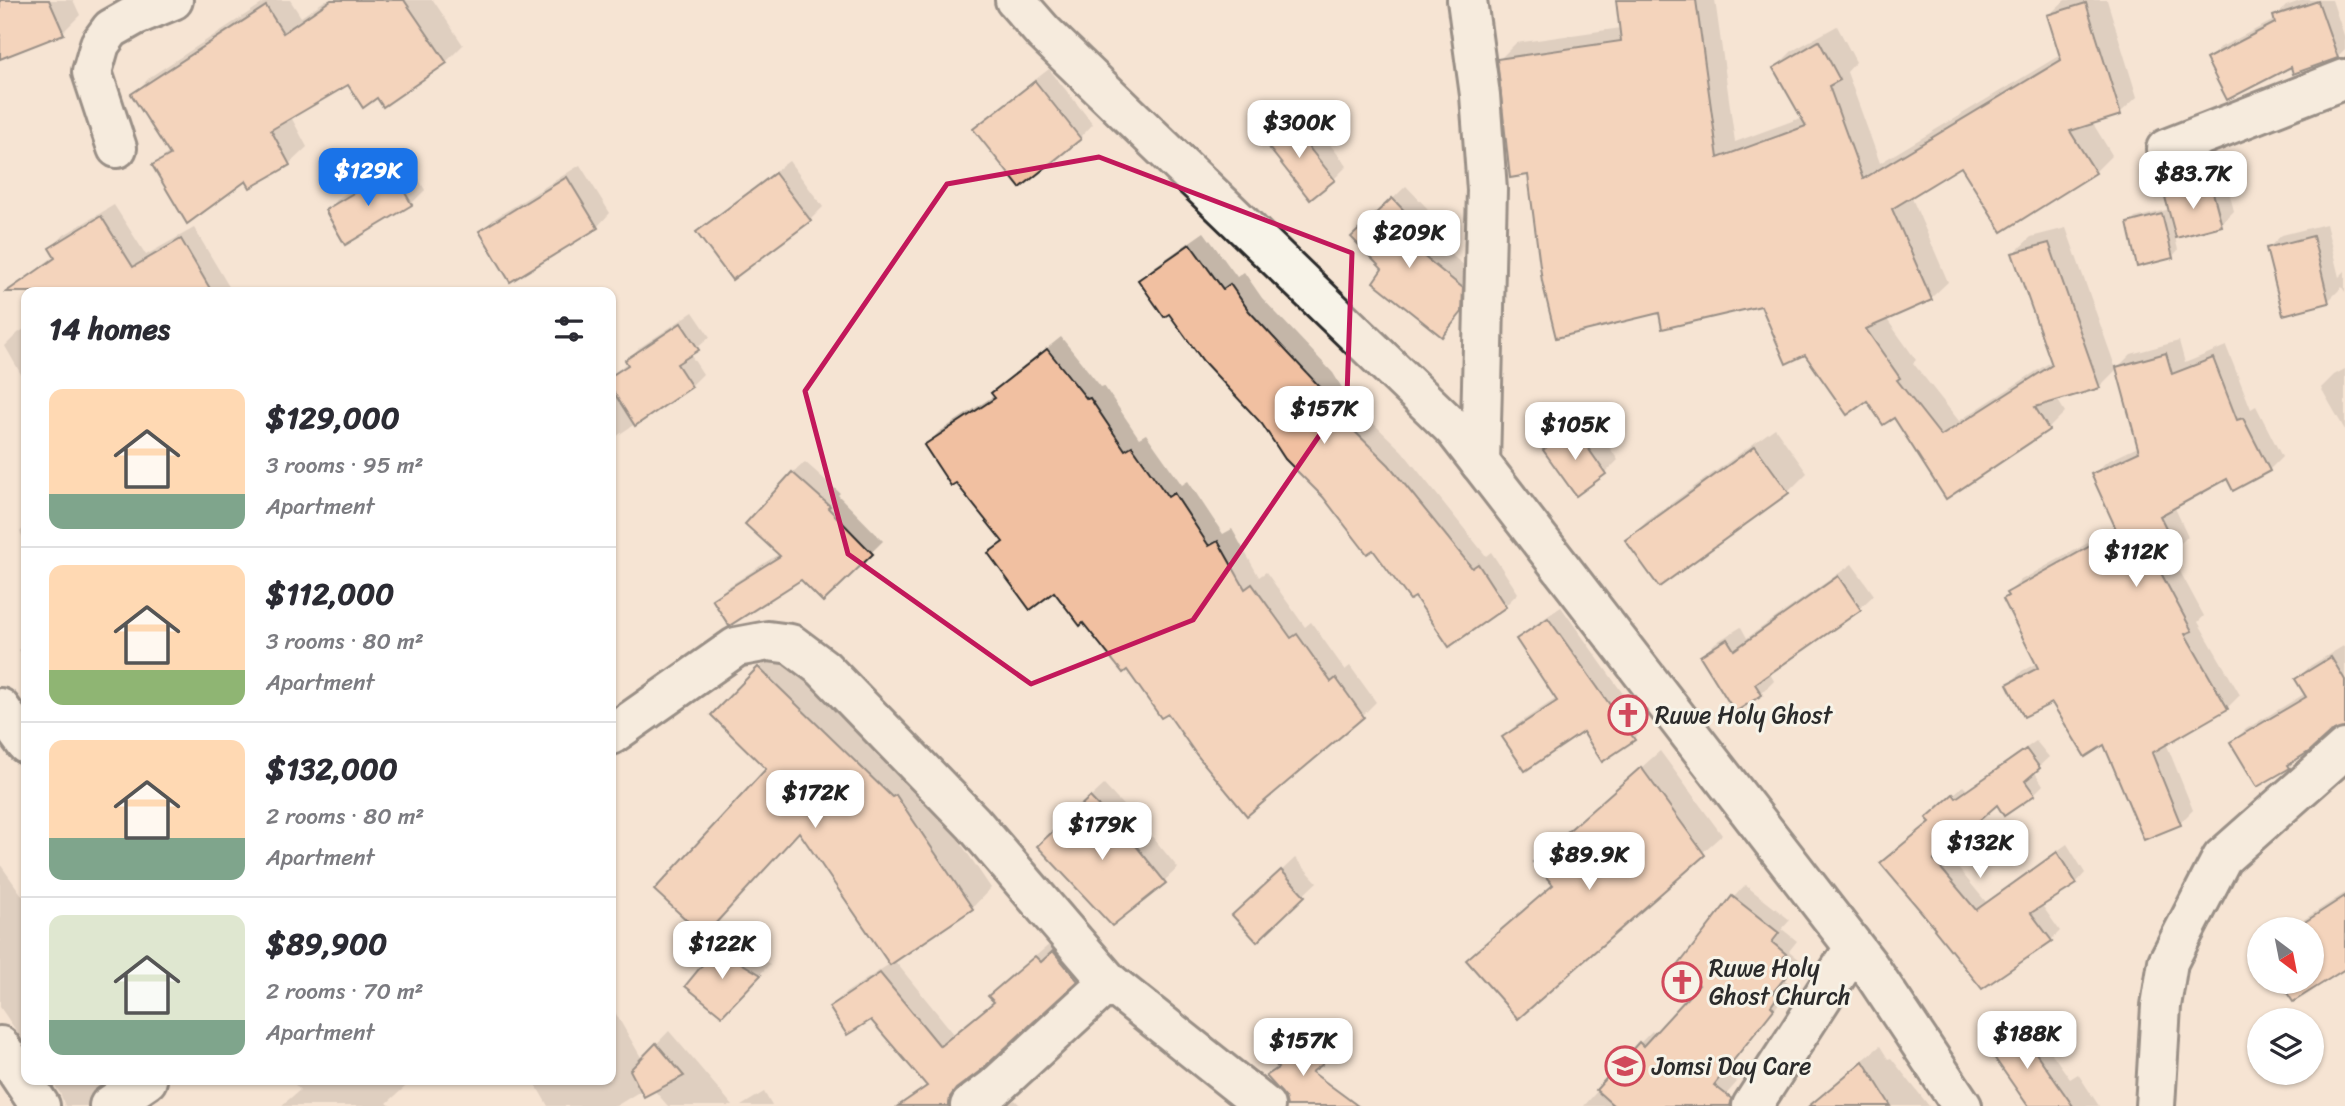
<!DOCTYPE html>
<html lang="en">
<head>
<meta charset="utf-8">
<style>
	body { margin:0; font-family:Sriracha,sans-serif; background:#f2f2f3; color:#2b2b33; height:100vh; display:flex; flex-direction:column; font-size:26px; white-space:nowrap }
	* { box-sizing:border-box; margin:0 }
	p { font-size:23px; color:#7c7c81 }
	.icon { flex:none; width:38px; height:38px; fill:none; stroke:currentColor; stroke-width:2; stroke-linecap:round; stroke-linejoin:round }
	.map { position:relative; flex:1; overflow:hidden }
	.sheet { position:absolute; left:21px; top:287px; width:595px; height:798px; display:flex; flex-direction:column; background:#fff; border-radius:14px; box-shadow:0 2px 5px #0004 }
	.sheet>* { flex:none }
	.needle { width:46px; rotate:148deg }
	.fabs { position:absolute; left:2247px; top:917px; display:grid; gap:14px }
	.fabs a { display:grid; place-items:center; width:77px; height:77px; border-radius:50%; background:#fff; box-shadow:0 2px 5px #0004; font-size:35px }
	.price { position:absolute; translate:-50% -60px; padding:0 16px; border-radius:14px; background:#fff; color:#222; font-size:23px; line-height:46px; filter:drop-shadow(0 2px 4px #0008) }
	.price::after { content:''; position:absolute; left:50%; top:42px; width:21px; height:16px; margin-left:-10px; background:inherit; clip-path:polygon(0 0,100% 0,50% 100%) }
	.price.current { background:#1a73e8; color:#fff }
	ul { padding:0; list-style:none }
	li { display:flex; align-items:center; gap:21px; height:175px; padding:0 28px }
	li+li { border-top:2px solid #e1e1e2 }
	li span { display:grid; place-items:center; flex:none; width:196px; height:140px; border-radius:14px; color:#555 }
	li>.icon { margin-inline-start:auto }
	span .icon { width:84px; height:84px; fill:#fffc; stroke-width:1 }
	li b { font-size:30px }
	h2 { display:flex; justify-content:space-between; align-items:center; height:84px; padding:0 28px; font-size:30px }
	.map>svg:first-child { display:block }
	.shadow { fill:#0003 }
	.building { fill:#f1c0a1; stroke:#2b2b2b; stroke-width:2 }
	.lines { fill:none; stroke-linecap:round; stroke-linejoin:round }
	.minor-casing { stroke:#2b2b2b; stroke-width:44 }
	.tertiary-casing { stroke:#2b2b2b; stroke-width:44 }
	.minor { stroke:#f7f3e8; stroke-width:38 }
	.tertiary { stroke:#f7f3e8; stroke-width:38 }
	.marked { fill:none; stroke:#c2185b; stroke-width:5; stroke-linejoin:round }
	.labels { text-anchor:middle; stroke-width:6; stroke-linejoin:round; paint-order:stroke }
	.poi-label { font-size:24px; fill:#2b2b2b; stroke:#f7f3e8; text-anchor:start }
</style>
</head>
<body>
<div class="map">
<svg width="2345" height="1106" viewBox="0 0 2345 1106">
	<rect width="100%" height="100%" fill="#f5e4d3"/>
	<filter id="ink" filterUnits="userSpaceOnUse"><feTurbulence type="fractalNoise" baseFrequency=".0143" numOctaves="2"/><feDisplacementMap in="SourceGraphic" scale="14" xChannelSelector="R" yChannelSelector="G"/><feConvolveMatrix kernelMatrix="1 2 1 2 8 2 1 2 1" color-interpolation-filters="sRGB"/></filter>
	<g filter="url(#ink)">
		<g class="shadow">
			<path d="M0,0H73L80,15L63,32L0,51Z"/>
			<path d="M268,0H290L301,17L326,0H433L463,45L446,62L378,95L348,83L291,117L307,147L289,164L247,178L154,166L170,151L133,95L150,77Z"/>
			<path d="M1618,0H1715L1735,142L1803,117L1775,68L1792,51L1837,26L1856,62L1847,72L1880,163L2062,54L2049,15L2065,0H2107L2137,97L2120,113L2092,122L2112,155L2095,172L2002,230L1962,165L1911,196L1948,282L1931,298L1886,318L1916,360L1913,363L1959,421L2052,361L2014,253L2031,237L2066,228L2116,369L2131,354L2179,341L2185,363L2226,346L2251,409L2256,406L2282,457L2269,470L2228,477L2174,506L2188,536L2176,548L2169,551L2204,616L2198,622L2240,695L2227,708L2166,743L2193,810L2180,823L2145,838L2105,743L2052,701L2009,684L2022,671L2037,663L2008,593L2021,580L2117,527L2093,475L2106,462L2140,446L2118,368L2099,387L2057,399L2065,412L2048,429L1947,497L1894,415L1868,398L1762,304L1660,311L1529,173L1499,60L1516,43L1621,28Z"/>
			<path d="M2303,0H2332L2345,38V49L2337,57L2292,65L2209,59L2219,48L2276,19L2275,17L2286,6Z"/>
			<path d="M1049,69L1093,124L1080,138L976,129L989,116Z"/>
			<path d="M1301,108L1347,166L1334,179L1264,139Z"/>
			<path d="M406,158L425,190L411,204L346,242L327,210L340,197Z"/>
			<path d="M789,161L823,207L810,220L698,233L712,219Z"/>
			<path d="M580,165L610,213L597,227L481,231L495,218Z"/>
			<path d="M2224,173L2234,211L2221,224L2175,237L2178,250L2172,257L2129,224L2135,218L2170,209L2167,198L2181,184Z"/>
			<path d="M1406,186L1428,209L1413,224L1475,274V297L1441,334L1385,269L1353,237Z"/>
			<path d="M114,205L146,255L194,228L231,290L229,292H37L28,279L41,266L55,256L51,248L64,235Z"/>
			<path d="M2326,224L2339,277L2345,271V292L2342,287L2328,301L2268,248L2282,235Z"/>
			<path d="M1204,232L1237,277L1244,272L1262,298L1333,373L1350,401L1402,451L1486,556L1491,552L1518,593L1505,606L1415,594L1140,280L1154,267Z"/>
			<path d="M693,312L710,337L690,354L703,374L691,386L614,438L615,441L611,445V375L628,362L627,360L639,348Z"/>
			<path d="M26,328V383L5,346L18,333Z"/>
			<path d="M1061,337L1101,387L1104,386L1139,438L1146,434L1182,485L1188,481L1223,534L1232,529L1259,577L1266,572L1305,627L1311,622L1345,670L1350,666L1376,702L1363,715L1128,667L1054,590L991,554L1004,540L926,445L939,432L995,395L994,393L1007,380Z"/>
			<path d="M2345,369V430L2321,388L2334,375Z"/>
			<path d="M1588,416L1618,460L1605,473L1545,450L1559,436Z"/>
			<path d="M1775,428L1807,473L1788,492L1628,541L1647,521Z"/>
			<path d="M805,462L840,493L838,495L883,541L823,600L801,578L714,600L726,588L780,553L793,473Z"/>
			<path d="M26,525V543L20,532Z"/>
			<path d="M1852,564L1874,595L1860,608L1769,672L1774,681L1761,694L1702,656L1715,643L1741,627L1747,638Z"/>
			<path d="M1561,607L1646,726L1634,738L1603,759L1583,730L1504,737L1516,725L1557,698L1518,640L1530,628Z"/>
			<path d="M26,643V660L19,650Z"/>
			<path d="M2345,645V726L2329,731L2289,767L2233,742L2246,729L2306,693L2297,679L2310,666Z"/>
			<path d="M778,649L916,777L991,888L972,908L894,960L954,1034L995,1000L1004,983L1050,944L1055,950L1067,939L1090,967L962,1083V1095L951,1106H947L872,1017L831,1007L844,994L891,963L769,768L713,715Z"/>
			<path d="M2036,741L2049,757L2034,771L2043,785L2034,794L1997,803L1943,850L1986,902L2067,844L2085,873L2076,883L2041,904L2060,931L2051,940L1936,929L1932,822L1938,808L1963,786L1967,790Z"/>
			<path d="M1660,751L1722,835L1518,1017L1469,960L1554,883L1535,862Z"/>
			<path d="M1104,785L1150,834L1178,868L1164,881L1052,833Z"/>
			<path d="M1295,858L1317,882L1257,939L1248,902Z"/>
			<path d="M0,864L26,901V1045L0,1007Z"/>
			<path d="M1745,885L1790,920L1782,929L1797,941L1789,951L1800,960L1783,979L1789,983L1782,994L1785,996L1725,1072L1737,1082L1716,1106H1584L1640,1043L1652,1031L1655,1035L1702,985L1679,967L1734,897Z"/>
			<path d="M2345,893V967L2293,999L2282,982H2312V929H2289Z"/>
			<path d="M728,939L770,964L722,1013L687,986Z"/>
			<path d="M612,1007L642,1059L669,1031L733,1106H668L654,1090H642L616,1106H548L533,1080H611Z"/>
			<path d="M2027,1018L2070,1079L2078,1074L2099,1106H2030L1989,1047L1998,1038Z"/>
			<path d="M1317,1024L1335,1049L1322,1062L1291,1084L1272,1056L1286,1043Z"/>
			<path d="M1880,1046L1888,1059L1891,1058L1929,1106H1808Z"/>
			<path d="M51,1080H106L104,1089L87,1106H65L60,1093Z"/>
			<path d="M291,1080H413L387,1103L391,1106H281L300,1090Z"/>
			<path d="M764,1092L772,1106H741Z"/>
			<path d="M1015,1100L1021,1106H1006Z"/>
		</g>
		<g class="building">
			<path d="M0,0H49L64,34L0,59Z"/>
			<path d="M331,0H404L447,63L383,107L377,98L363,108L348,85L271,130L290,165L250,188L246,181L187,224L152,165L170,155L131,94L266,6L283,33Z"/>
			<path d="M1616,0H1696L1718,158L1806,126L1773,68L1819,41L1840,80L1829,86L1863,179L2061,60L2047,15L2086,3L2121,115L2070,131L2096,173L2002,232L1961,167L1892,209L1932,300L1866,329L1900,378L1897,380L1941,436L2052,365L2012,253L2049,243L2100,388L2035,407L2049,430L1946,499L1894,418L1883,425L1867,401L1847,415L1805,355L1786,364L1761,306L1662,329L1659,313L1556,338L1542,281L1528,175L1510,178L1497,59L1621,41Z"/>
			<path d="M2318,1L2338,58L2293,74L2291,67L2227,100L2206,59L2275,23L2273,16Z"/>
			<path d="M1035,81L1081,139L1020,188L973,129Z"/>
			<path d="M1287,120L1335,180L1310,200L1262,139Z"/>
			<path d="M392,170L412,205L345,245L325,210Z"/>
			<path d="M775,173L811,221L732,280L696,232Z"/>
			<path d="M567,177L598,228L510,282L479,231Z"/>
			<path d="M2211,185L2222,226L2176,238L2165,197Z"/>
			<path d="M1392,198L1416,223L1401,238L1463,288L1462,312L1442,337L1373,282L1382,269L1351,237Z"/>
			<path d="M2162,214L2173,258L2137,267L2127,223Z"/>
			<path d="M101,216L133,267L181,239L212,292H6L55,258L49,248Z"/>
			<path d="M2313,236L2329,303L2283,315L2266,248Z"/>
			<path d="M1190,244L1223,289L1230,284L1249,311L1320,387L1337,414L1389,465L1472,568L1478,564L1506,607L1449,647L1415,597L1410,600L1373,550L1367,554L1323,497L1285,459L1262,424L1203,361L1169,314L1164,317L1138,280Z"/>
			<path d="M681,323L699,350L677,364L692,387L635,426L611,388V376L628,365L625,360Z"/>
			<path d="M1047,349L1087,399L1090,398L1125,450L1132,446L1168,497L1174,493L1209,546L1218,541L1245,589L1252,584L1291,638L1297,634L1331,682L1336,678L1364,717L1247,816L1196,754L1168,714L1161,718L1127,670L1123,673L1083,623L1080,626L1054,592L1030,610L988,553L1003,542L956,483L951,486L924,445L995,398L991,393Z"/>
			<path d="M2166,353L2172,374L2213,358L2237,420L2243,418L2270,471L2233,491L2227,479L2160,516L2177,550L2154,560L2192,631L2185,634L2228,709L2152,753L2181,825L2144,840L2104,745L2085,757L2052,703L2024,717L2007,684L2038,668L2003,599L2008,596L2006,593L2117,531L2091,474L2139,452L2116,367Z"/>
			<path d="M1574,428L1606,474L1576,496L1543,450Z"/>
			<path d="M1755,446L1789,493L1659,587L1625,540Z"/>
			<path d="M792,472L830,506L828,508L873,554L823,602L801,580L729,626L712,599L780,556L745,524Z"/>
			<path d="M1838,576L1861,610L1755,684L1762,695L1735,712L1700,656L1727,639L1734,650Z"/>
			<path d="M1548,618L1635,740L1602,762L1583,732L1525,771L1502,737L1557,701L1516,639Z"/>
			<path d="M2331,657L2345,680V728L2330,733L2310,751L2288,765L2290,768L2257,787L2230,742L2306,697L2295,679Z"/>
			<path d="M758,667L892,797L896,795L973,909L890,965L799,832L704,936L654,890L766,769L711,715Z"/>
			<path d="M2026,749L2040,768L2025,781L2035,795L2004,816L1997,805L1934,860L1976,910L2057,852L2077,884L2031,913L2052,941L1982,989L1934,929L1935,928L1880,863L1930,822L1926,818L1953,794L1956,798Z"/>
			<path d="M1641,767L1705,855L1518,1019L1466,960L1553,885L1533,862Z"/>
			<path d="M1090,797L1137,847L1166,883L1112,926L1037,846Z"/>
			<path d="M1281,870L1305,896L1257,942L1232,915Z"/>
			<path d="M1732,896L1779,933L1772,942L1786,954L1778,964L1789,973L1773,992L1778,996L1771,1006L1774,1009L1714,1085L1732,1099L1730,1106H1614L1596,1090L1639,1042L1643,1046L1699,985L1677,967Z"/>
			<path d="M2345,896V969L2293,1002L2280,982H2312V929H2294Z"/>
			<path d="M716,948L761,975L722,1016L685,986Z"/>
			<path d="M1053,951L1078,981L980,1071L956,1089L950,1097L949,1106H898L927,1086L871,1020L847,1035L829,1007L880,973L940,1046L994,1002L988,996L1035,956L1041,962Z"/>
			<path d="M2017,1026L2073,1106H2028L1987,1047Z"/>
			<path d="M1303,1036L1323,1064L1312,1072L1358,1106H1287L1285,1097L1266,1076L1278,1068L1270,1056Z"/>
			<path d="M656,1043L684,1076L644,1097L630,1070Z"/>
			<path d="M1863,1061L1891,1106H1809Z"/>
		</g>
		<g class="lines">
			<g class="minor-casing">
				<g id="minor">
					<path d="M1467,0L1480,95L1487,190L1480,463"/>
					<path d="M117,148L92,72L100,44L111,29L134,16L173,0"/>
					<path d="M2166,149L2345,79"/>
					<path d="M0,708L26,744"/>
					<path d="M611,735L736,647L768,641L791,644L823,668L973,823L1109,982L1265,1106"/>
					<path d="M0,1046L40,1106"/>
					<path d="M109,1106L147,1080"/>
					<path d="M970,1106L994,1088L1109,982"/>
					<path d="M1752,1106L1854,948"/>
					<path d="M2155,1106L2161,1006L2168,962L2222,858L2345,749"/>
				</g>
			</g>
			<g class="tertiary-casing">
				<path id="tertiary" d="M1015,0L1044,33L1454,429L1868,965L1962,1106"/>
			</g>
			<use href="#minor" class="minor"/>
			<use href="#tertiary" class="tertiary"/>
		</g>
	</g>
	<path d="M0 0H2345V1106H0ZM1099,157L1352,253L1347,395L1193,620L1031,684L848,554L805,391L947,184Z" fill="#f5e4d3" fill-opacity=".55" fill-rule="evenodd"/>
	<path class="marked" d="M1099,157L1352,253L1347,395L1193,620L1031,684L848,554L805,391L947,184Z"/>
	<defs>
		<g id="church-ring" transform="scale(2.0125)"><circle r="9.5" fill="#f7f3e8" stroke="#d1495b" stroke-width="1.5"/><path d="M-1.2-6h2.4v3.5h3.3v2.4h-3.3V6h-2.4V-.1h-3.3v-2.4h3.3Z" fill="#d1495b"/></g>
		<g id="school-ring" transform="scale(2.0125)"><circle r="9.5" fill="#f7f3e8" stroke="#d1495b" stroke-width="1.5"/><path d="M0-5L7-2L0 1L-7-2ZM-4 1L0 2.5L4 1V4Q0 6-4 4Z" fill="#d1495b"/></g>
	</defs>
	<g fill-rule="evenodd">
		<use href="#church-ring" x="1628" y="715"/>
		<use href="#church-ring" x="1682" y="982"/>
		<use href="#school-ring" x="1625" y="1066"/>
	</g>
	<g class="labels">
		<g class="poi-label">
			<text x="1655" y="723">Ruwe Holy Ghost</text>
			<text x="1709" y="976">Ruwe Holy<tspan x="1709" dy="28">Ghost Church</tspan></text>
			<text x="1652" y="1074">Jomsi Day Care</text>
		</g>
	</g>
</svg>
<div class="fabs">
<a><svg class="needle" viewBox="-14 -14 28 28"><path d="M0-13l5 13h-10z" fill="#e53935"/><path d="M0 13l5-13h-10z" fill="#7c7c81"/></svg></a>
<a><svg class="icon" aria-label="layers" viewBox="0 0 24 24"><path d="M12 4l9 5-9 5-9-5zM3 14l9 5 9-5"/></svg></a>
</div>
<b class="price" style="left:1299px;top:160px">$300K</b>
<b class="price current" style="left:368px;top:208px">$129K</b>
<b class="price" style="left:2193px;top:211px">$83.7K</b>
<b class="price" style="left:1409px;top:270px">$209K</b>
<b class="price" style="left:1324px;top:446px">$157K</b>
<b class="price" style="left:1575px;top:462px">$105K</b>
<b class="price" style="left:2136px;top:589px">$112K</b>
<b class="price" style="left:815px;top:830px">$172K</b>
<b class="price" style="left:1102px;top:862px">$179K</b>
<b class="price" style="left:1980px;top:880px">$132K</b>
<b class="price" style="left:1589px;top:892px">$89.9K</b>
<b class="price" style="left:722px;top:981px">$122K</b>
<b class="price" style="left:2027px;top:1071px">$188K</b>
<b class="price" style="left:1303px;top:1078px">$157K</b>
<section class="sheet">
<h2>14 homes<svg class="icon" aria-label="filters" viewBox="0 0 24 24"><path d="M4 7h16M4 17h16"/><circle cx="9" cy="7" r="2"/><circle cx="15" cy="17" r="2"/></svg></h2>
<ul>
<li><span style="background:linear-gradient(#ffd9b3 75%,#7fa58c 0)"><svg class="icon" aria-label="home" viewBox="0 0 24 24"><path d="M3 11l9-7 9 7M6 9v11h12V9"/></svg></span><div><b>$129,000</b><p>3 rooms · 95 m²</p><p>Apartment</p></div></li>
<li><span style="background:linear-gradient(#ffd9b3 75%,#8fb573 0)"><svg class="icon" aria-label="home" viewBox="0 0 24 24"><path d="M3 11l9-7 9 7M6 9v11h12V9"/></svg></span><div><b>$112,000</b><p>3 rooms · 80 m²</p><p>Apartment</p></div></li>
<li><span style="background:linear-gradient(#ffd9b3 70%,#7fa58c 0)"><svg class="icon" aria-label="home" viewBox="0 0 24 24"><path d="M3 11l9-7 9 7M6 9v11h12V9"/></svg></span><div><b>$132,000</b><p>2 rooms · 80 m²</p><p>Apartment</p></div></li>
<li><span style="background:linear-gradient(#dfe7d0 75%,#7fa58c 0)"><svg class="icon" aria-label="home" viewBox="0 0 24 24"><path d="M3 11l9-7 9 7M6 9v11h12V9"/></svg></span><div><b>$89,900</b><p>2 rooms · 70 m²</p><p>Apartment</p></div></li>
</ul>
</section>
</div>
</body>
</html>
